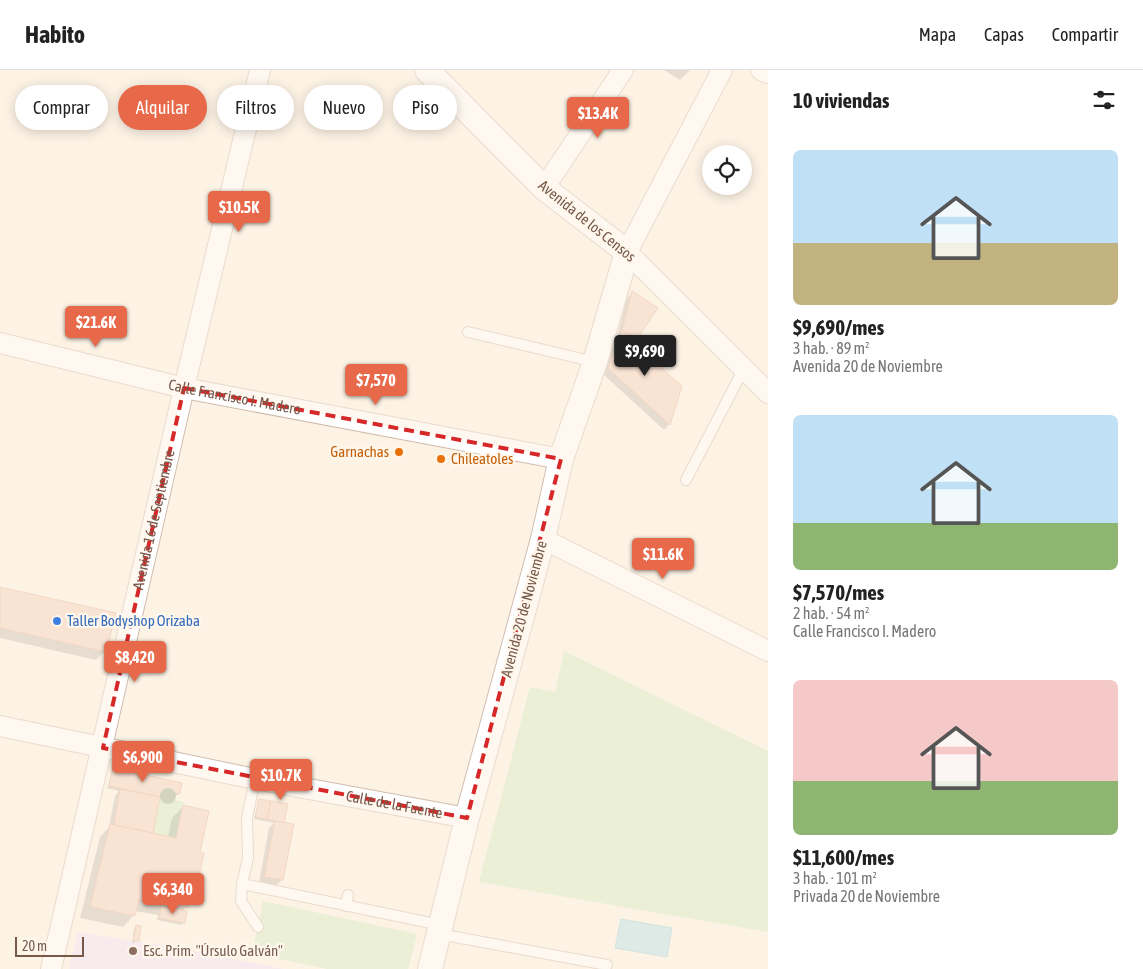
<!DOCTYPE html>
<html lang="es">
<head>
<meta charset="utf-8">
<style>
	body { margin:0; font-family:"Asap Condensed",sans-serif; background:#f2f2f2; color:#222; height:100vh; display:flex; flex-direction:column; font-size:19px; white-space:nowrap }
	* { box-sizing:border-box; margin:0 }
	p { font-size:16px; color:#767676 }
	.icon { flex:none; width:28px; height:28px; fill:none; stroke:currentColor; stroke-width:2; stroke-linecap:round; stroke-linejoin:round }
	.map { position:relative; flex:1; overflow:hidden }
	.side { display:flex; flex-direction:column; background:#fff; width:375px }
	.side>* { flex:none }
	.guide { position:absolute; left:15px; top:15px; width:475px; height:45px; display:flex; gap:10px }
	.tools { position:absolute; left:702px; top:75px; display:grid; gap:10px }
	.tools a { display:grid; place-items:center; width:50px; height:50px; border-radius:50%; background:#fff; box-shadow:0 2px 12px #0003; font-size:25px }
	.scale { position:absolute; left:15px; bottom:12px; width:69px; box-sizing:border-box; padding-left:5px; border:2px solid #76594a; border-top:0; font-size:14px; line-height:18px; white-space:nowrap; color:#76594a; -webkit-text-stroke:4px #fff7ec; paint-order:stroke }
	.price { position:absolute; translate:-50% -42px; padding:0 11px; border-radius:5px; background:#e86949; color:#fff; font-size:16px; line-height:32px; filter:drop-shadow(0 1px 2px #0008) }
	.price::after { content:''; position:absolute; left:50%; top:30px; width:15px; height:11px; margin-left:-8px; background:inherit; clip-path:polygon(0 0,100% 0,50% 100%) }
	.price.selected { background:#222; color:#fff }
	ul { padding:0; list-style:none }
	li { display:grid; align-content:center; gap:10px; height:265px; padding:0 25px }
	li span { display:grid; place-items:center; height:155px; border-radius:8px; color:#555 }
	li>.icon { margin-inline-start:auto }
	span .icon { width:90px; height:90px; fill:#fffc; stroke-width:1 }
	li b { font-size:21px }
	h2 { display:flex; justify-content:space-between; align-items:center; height:60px; padding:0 25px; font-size:21px }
	.chip { padding:0 18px; border-radius:22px; background:#fff; box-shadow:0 2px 12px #0003; font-size:18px; line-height:45px }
	.chip.selected { background:#e86949; color:#fff }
	header { display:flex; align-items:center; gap:30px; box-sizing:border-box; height:70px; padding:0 25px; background:#fff; border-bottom:1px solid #e0e0e0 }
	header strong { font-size:24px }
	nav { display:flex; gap:28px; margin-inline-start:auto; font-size:18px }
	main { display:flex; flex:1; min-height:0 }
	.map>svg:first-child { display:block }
	.education { fill:#f0e2f9 }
	.green { fill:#d4ebc3 }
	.water { fill:#b9e1e7; stroke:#9fd1d9 }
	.shadow { fill:#0003 }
	.building { fill:#f3d1bc; stroke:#e5b79c }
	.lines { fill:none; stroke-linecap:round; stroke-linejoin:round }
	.service-casing { stroke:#d1bdae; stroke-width:12 }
	.minor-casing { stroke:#d1bdae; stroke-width:22 }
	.tertiary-casing { stroke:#d1bdae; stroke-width:26 }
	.service { stroke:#fff; stroke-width:10 }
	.minor { stroke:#fff; stroke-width:20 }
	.tertiary { stroke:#fff; stroke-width:24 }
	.tree { fill:#a0b28b }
	.marked { fill:none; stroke:#d62828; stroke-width:4; stroke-dasharray:10 6; stroke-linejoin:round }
	.food-dot { fill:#e8710a; stroke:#fff7ec; stroke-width:2 }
	.shop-dot { fill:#3f7fe0; stroke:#fff7ec; stroke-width:2 }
	.education-dot { fill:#8d6e63; stroke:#fff7ec; stroke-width:2 }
	.labels { text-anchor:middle; stroke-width:4.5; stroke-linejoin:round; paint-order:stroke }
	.street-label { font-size:15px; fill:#76594a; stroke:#fff7ec }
	.food-label { font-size:15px; fill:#c56008; stroke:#fff7ec; text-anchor:end }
	.shop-label { font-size:15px; fill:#366cbe; stroke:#fff7ec; text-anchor:start }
	.education-label { font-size:15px; fill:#785e54; stroke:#fff7ec; text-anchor:start }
</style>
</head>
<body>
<header>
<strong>Habito</strong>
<nav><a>Mapa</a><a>Capas</a><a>Compartir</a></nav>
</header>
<main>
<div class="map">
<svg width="768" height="899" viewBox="0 0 768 899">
	<rect width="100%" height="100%" fill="#fdf3e5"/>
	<path class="education" d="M78,862L167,876L284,899H69Z"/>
	<g class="green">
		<path d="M564,581L768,681V862L479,812L530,617L555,622Z"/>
		<path d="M160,727L184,732L176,768L153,763Z"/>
		<path d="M263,831L417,864L408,899H327L252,883Z"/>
	</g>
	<path class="water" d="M621,849L672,858L667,887L615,878Z"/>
	<g class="shadow">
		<path d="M664,0H690L680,10Z"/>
		<path d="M632,223L635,269L630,292L636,297L645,286L669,354L664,360L603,304L617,267L627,228Z"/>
		<path d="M0,519L105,581L96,590L0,568Z"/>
		<path d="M113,700L179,723L176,726L160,723L150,764L168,767L172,748L183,737L199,783L193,828L182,842L183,853L181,855L157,850L158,845L135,841L134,845L123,857L80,848L100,767L109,757L115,726L119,721L107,718Z"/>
		<path d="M259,730L283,754L282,810L276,815L259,812L269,758L274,753L254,749Z"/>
		<path d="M137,857L138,871L132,873L134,859Z"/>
	</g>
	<g class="building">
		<path d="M632,221L658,238L637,269L622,260Z"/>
		<path d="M622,260L637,269L643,278L632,292L637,297L645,284L682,316L670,355L608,298Z"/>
		<path d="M0,517L116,543L106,582L0,558Z"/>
		<path d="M113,698L182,713L180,724L163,721L160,727L109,716Z"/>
		<path d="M120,719L160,727L153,763L114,755Z"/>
		<path d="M259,729L271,731L267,749L255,747Z"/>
		<path d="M271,731L288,734L284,753L267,749Z"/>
		<path d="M183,735L209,741L200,782L204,783L194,829L190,828L188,838L139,829L135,846L90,837L110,754L176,768Z"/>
		<path d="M275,751L294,754L283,810L264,807Z"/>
		<path d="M161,837L187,841L185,853L159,848Z"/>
		<path d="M136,855L141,856L139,871H133Z"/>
	</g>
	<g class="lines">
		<g class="service-casing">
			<g id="service">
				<path d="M468,262L595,292"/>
				<path d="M686,410L743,300"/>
				<path d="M255,709L247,748L248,788L242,814L441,855"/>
				<path d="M242,814L241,831L258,857"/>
				<path d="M346,836L348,825"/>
				<path d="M439,864L607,895"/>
			</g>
		</g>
		<g class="minor-casing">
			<g id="minor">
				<path d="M722,0L627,182L768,323"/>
				<path d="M761,0L768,3"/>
				<path d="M544,118L623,0"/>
				<path id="s1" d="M0,273L184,318L561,389"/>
				<path d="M543,469L768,581"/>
				<path id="s2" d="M0,656L255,709L467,748"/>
				<path id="s3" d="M51,899L184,318L260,0"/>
			</g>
		</g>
		<g class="tertiary-casing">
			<path id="tertiary" d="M427,0L544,118L627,182L595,292L561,389L543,469L467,748L430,899"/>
		</g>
		<use href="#service" class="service"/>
		<use href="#minor" class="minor"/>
		<use href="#tertiary" class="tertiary"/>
	</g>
	<circle class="tree" cx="168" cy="726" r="8"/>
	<path d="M0 0H768V899H0ZM184,318L561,389L467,748L103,678Z" fill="#fdf3e5" fill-opacity=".55" fill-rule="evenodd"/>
	<path class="marked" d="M184,318L561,389L467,748L103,678Z"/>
	<g class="food-dot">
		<circle cx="399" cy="382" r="5"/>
		<circle cx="441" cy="389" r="5"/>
	</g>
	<circle class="shop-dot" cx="57" cy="551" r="5"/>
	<circle class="education-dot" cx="133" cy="881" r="5"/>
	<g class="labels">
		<g class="street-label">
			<text transform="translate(587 151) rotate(39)" y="5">Avenida de los Censos</text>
			<text dy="5" stroke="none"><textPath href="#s1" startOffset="241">Calle Francisco I. Madero</textPath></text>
			<text dy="5" stroke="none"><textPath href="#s3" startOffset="461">Avenida 16 de Septiembre</textPath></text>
			<text transform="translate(524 539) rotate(-75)" y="5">Avenida 20 de Noviembre</text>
			<text dy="5" stroke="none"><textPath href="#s2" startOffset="402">Calle de la Fuente</textPath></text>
		</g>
		<g class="food-label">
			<text x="389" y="387">Garnachas</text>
			<text x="451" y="394" text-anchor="start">Chileatoles</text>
		</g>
		<g class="shop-label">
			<text x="67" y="556">Taller Bodyshop Orizaba</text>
		</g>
		<g class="education-label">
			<text x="143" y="886">Esc. Prim. "Úrsulo Galván"</text>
		</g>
	</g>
</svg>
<div class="tools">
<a><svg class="icon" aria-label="locate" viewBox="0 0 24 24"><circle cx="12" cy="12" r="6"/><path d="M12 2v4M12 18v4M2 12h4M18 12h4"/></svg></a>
</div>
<div class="scale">20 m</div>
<b class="price" style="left:598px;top:69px">$13.4K</b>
<b class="price" style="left:239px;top:163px">$10.5K</b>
<b class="price" style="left:96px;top:278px">$21.6K</b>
<b class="price selected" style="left:645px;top:307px">$9,690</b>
<b class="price" style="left:376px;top:336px">$7,570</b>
<b class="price" style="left:663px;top:510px">$11.6K</b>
<b class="price" style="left:135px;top:613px">$8,420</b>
<b class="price" style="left:143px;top:713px">$6,900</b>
<b class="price" style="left:281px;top:731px">$10.7K</b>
<b class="price" style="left:173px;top:845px">$6,340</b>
<div class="guide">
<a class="chip">Comprar</a>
<a class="chip selected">Alquilar</a>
<a class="chip">Filtros</a>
<a class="chip">Nuevo</a>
<a class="chip">Piso</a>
</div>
</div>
<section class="side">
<h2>10 viviendas<svg class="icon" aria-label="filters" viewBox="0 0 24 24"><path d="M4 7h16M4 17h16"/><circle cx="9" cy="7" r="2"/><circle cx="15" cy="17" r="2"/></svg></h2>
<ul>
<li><span style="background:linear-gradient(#bfe0f5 60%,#c2b280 0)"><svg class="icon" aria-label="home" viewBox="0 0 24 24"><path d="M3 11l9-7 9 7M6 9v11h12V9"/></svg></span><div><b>$9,690/mes</b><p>3 hab. · 89 m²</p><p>Avenida 20 de Noviembre</p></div></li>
<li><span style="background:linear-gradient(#bfe0f5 70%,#8fb573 0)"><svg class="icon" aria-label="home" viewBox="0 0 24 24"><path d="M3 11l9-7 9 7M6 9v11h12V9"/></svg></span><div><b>$7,570/mes</b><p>2 hab. · 54 m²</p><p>Calle Francisco I. Madero</p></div></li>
<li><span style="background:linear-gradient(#f6c9c9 65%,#8fb573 0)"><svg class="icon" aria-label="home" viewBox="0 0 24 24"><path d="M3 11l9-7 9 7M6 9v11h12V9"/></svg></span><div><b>$11,600/mes</b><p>3 hab. · 101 m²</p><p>Privada 20 de Noviembre</p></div></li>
</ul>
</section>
</main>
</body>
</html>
